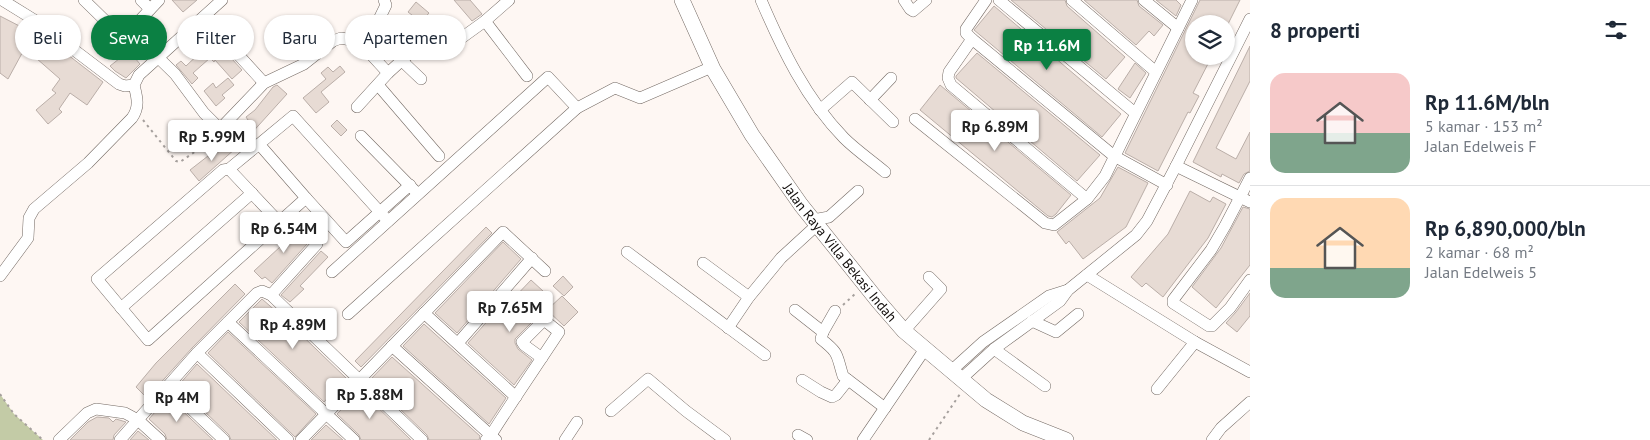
<!DOCTYPE html>
<html lang="id">
<head>
<meta charset="utf-8">
<style>
	body { margin:0; font-family:"PT Sans",sans-serif; background:#f6f6f7; color:#1f2937; height:100vh; display:flex; flex-direction:column; font-size:19px; white-space:nowrap }
	* { box-sizing:border-box; margin:0 }
	p { font-size:16px; color:#747a83 }
	.icon { flex:none; width:28px; height:28px; fill:none; stroke:currentColor; stroke-width:2; stroke-linecap:round; stroke-linejoin:round }
	.map { position:relative; flex:1; overflow:hidden }
	.panel { display:flex; flex-direction:column; background:#fff; width:400px }
	.panel>* { flex:none }
	.banner { position:absolute; left:15px; top:15px; width:475px; height:45px; display:flex; gap:10px }
	.fabs { position:absolute; left:1185px; top:15px; display:grid; gap:10px }
	.fabs a { display:grid; place-items:center; width:50px; height:50px; border-radius:50%; background:#fff; box-shadow:0 1px 4px #0004; font-size:25px }
	.price { position:absolute; translate:-50% -42px; padding:0 11px; border-radius:5px; background:#fff; color:#222; font-size:16px; line-height:32px; filter:drop-shadow(0 1px 2px #0008) }
	.price::after { content:''; position:absolute; left:50%; top:30px; width:15px; height:11px; margin-left:-8px; background:inherit; clip-path:polygon(0 0,100% 0,50% 100%) }
	.price.current { background:#0b8043; color:#fff }
	ul { padding:0; list-style:none }
	li { display:flex; align-items:center; gap:15px; height:125px; padding:0 20px }
	li+li { border-top:1px solid #e0e1e3 }
	li span { display:grid; place-items:center; flex:none; width:140px; height:100px; border-radius:15px; color:#555 }
	li>.icon { margin-inline-start:auto }
	span .icon { width:60px; height:60px; fill:#fffc; stroke-width:1 }
	li b { font-size:21px }
	h2 { display:flex; justify-content:space-between; align-items:center; height:60px; padding:0 20px; font-size:21px }
	.tag { padding:0 18px; border-radius:22px; background:#fff; box-shadow:0 1px 4px #0004; font-size:18px; line-height:45px }
	.tag.current { background:#0b8043; color:#fff }
	main { display:flex; flex:1; min-height:0 }
	.map>svg:first-child { display:block }
	.green { fill:#c3cba6 }
	.building { fill:#e7dbd4; stroke:#baaea8 }
	.lines { fill:none; stroke-linecap:round; stroke-linejoin:round }
	.street-casing { stroke:#746a64; stroke-width:12 }
	.secondary-casing { stroke:#746a64; stroke-width:16 }
	.path { stroke:#a6a09d; stroke-width:2; stroke-dasharray:2.5 4; stroke-linecap:butt }
	.street { stroke:#fff; stroke-width:11 }
	.secondary { stroke:#fff; stroke-width:15 }
	.labels { text-anchor:middle; stroke-width:5; stroke-linejoin:round; paint-order:stroke }
	.street-label { font-size:14px; fill:#110d0b; stroke:#fff }
</style>
</head>
<body>
<main>
<div class="map">
<svg width="1250" height="440" viewBox="0 0 1250 440">
	<rect width="100%" height="100%" fill="#fef7f3"/>
	<path class="green" d="M0,394L14,414L43,440H0Z"/>
	<g class="building">
		<path d="M172,0H197L183,12Z"/>
		<path d="M454,0H470L482,14L472,21Z"/>
		<path d="M1011,0H1065L1067,6L1125,57L1106,79Z"/>
		<path d="M1084,0H1137L1139,6L1163,25L1154,36L1149,31L1136,45Z"/>
		<path d="M1156,0H1176L1181,5L1176,16Z"/>
		<path d="M1200,0H1240L1228,24H1212L1207,21L1205,24H1194V56H1212L1193,93L1199,96L1190,113L1188,112L1158,171L1125,153Z"/>
		<path d="M416,2L429,13L421,22L408,12Z"/>
		<path d="M994,6L1121,114L1102,137L974,30Z"/>
		<path d="M0,16L33,33L8,79L0,73Z"/>
		<path d="M211,36L242,70L232,79L215,60L214,62L210,58L193,73L198,78L192,84L176,65L181,61L186,66L203,50L200,46Z"/>
		<path d="M50,41L103,82L87,105L70,93L59,109L62,112L48,124L36,110L56,93L52,90L60,79L36,58Z"/>
		<path d="M1250,46V81L1216,148L1236,159L1250,132V171L1244,174L1239,183L1222,174L1221,177L1193,162Z"/>
		<path d="M129,51L140,64L126,78L115,71L110,66Z"/>
		<path d="M977,53L1100,155L1077,181L956,78V76Z"/>
		<path d="M1135,63L1146,73L1130,98L1118,89Z"/>
		<path d="M340,66L345,72L321,92L329,102L316,113L303,98L326,79L321,73L328,67L333,72Z"/>
		<path d="M228,78L234,85L222,95L225,98L216,106L204,91L213,83L216,88Z"/>
		<path d="M277,85L287,94L249,136L241,126L248,120L246,117L255,110L273,87Z"/>
		<path d="M940,85L1071,195L1056,214L1052,217L1048,216L920,110Z"/>
		<path d="M337,120L347,130L341,136L331,126Z"/>
		<path d="M231,141L236,148L199,181L190,170L208,156L210,159Z"/>
		<path d="M1118,167L1148,183L1126,227L1083,259L1069,241L1066,244L1057,232L1100,198Z"/>
		<path d="M1190,191L1210,202L1213,197L1226,204L1208,238L1163,297L1146,283L1142,287L1131,277L1168,234Z"/>
		<path d="M1243,207L1250,209V265L1216,308L1192,287L1221,248Z"/>
		<path d="M301,221L310,231L302,239L307,244L272,283L265,277L262,279L254,271L281,246L294,231L293,229Z"/>
		<path d="M486,227L492,233L361,367L355,361Z"/>
		<path d="M503,242L521,259L457,333L435,313Z"/>
		<path d="M321,251L328,257L300,286L304,289L290,302L281,295Z"/>
		<path d="M563,276L573,287L564,296L553,286Z"/>
		<path d="M531,280L543,291L539,295L550,307L544,313L539,315L515,339V343L518,349L532,360L514,385L468,343L491,317L494,319Z"/>
		<path d="M235,284L245,294L192,348L147,398L136,387L156,363Z"/>
		<path d="M1250,293V316L1237,332L1226,323L1236,312Z"/>
		<path d="M562,296L578,312L564,326L547,310Z"/>
		<path d="M262,299L286,320L346,378L324,402L239,322Z"/>
		<path d="M424,324L506,398L489,424L403,346Z"/>
		<path d="M228,332L316,414L295,437L208,353Z"/>
		<path d="M392,357L480,436L479,440H429L427,435L370,380Z"/>
		<path d="M197,364L277,440H231L229,435L178,386Z"/>
		<path d="M360,390L411,440H361L359,435L337,414Z"/>
		<path d="M168,397L213,440H167L165,434L149,419Z"/>
		<path d="M97,417L109,418L113,422L116,419L126,422L114,435L113,440H70L88,422Z"/>
		<path d="M326,425L343,440H311Z"/>
		<path d="M138,431L149,440H130Z"/>
	</g>
	<g class="lines">
		<g class="street-casing">
			<g id="street">
				<path d="M2,0L36,21L119,84L125,86L134,85"/>
				<path d="M84,0L123,38L159,0"/>
				<path d="M141,0L150,9"/>
				<path d="M384,0L386,5L365,48L388,73"/>
				<path d="M761,0C782,49 806,99 844,138C856,150 872,161 885,172"/>
				<path d="M904,0L910,9L913,11L926,0"/>
				<path d="M986,0L966,29V33L972,39L1114,156L1167,185"/>
				<path d="M999,0L1135,113"/>
				<path d="M1072,0L1156,72"/>
				<path d="M1144,0L1178,28"/>
				<path d="M204,17L264,83"/>
				<path d="M485,21L527,76"/>
				<path d="M130,30L175,74L204,113L220,129L264,83L304,64L333,41L341,38L346,39L359,44L365,48"/>
				<path d="M972,39L949,72L948,78L951,85L1087,199"/>
				<path d="M401,60L421,79"/>
				<path d="M378,85L439,156"/>
				<path d="M870,100L891,78"/>
				<path d="M357,107L388,73L421,43C430,43 433,52 442,52L485,21L509,0"/>
				<path d="M820,110L852,82L893,122"/>
				<path d="M915,119L1045,223L1054,225L1087,199L1105,176L1192,0"/>
				<path d="M361,136L414,190"/>
				<path d="M259,144L306,198L148,340L97,279L223,170L229,169L293,116L388,221"/>
				<path d="M1176,166L1250,202"/>
				<path d="M229,169L279,222"/>
				<path d="M1250,178L1225,226L1211,250L1173,300V303L1209,326H1212L1230,308L1250,280"/>
				<path d="M306,198L346,242L410,185"/>
				<path d="M813,220L829,217L858,191"/>
				<path d="M627,252L765,355"/>
				<path d="M703,263L749,297"/>
				<path d="M332,272L548,77L577,108"/>
				<path d="M1087,275L1195,342L1250,372"/>
				<path d="M0,276L28,238L29,218L34,209L88,163L132,118C140,107 137,97 134,85L139,75L222,0"/>
				<path d="M271,295L317,244"/>
				<path d="M121,308L252,193"/>
				<path d="M795,310L823,332L821,339C840,354 836,354 843,376L885,408"/>
				<path d="M424,313L516,397"/>
				<path d="M348,314L577,108L615,88L640,98L712,67"/>
				<path d="M1032,321L1056,332L1078,314"/>
				<path d="M228,322L354,440"/>
				<path d="M728,328L749,297L781,258L817,225"/>
				<path d="M904,331L941,289L929,277"/>
				<path d="M823,332L835,311"/>
				<path d="M458,343L532,258"/>
				<path d="M392,346L496,440"/>
				<path d="M994,349L1045,386"/>
				<path d="M197,353L288,440"/>
				<path d="M951,371L983,342L1049,296L1068,290"/>
				<path d="M961,379L994,349L1060,301L1068,290L1136,235L1147,221L1176,166L1250,19"/>
				<path d="M802,380L821,392L832,397L836,395L848,380"/>
				<path d="M168,387L224,440"/>
				<path d="M1157,389L1195,342"/>
				<path d="M611,411L648,379L686,411L725,440"/>
				<path d="M798,435L807,440"/>
				<path d="M59,440L87,413L96,409L125,413L138,420L160,440"/>
				<path d="M120,440L197,353L257,293L262,291L271,295L422,440"/>
				<path d="M301,440L503,232L545,271"/>
				<path d="M486,440L491,435C513,400 536,367 559,332L544,320L522,342L524,345L542,358"/>
				<path d="M565,440L577,422"/>
				<path d="M863,440L925,349"/>
				<path d="M1212,440L1221,428L1250,402"/>
			</g>
		</g>
		<g class="secondary-casing">
			<g id="secondary">
				<path id="s1" d="M682,0L713,69L752,135L801,205L878,301L904,331L986,400L1023,423L1066,440"/>
			</g>
		</g>
		<g class="path">
			<path d="M143,120L176,161L180,162L215,138"/>
			<path d="M843,305L856,293"/>
			<path d="M0,394L14,414L43,440"/>
			<path d="M929,440L960,394"/>
		</g>
		<use href="#street" class="street"/>
		<use href="#secondary" class="secondary"/>
	</g>
	<g class="labels">
		<g class="street-label">
			<text dy="5" stroke="none"><textPath href="#s1" startOffset="299">Jalan Raya Villa Bekasi Indah</textPath></text>
		</g>
	</g>
</svg>
<div class="fabs">
<a><svg class="icon" aria-label="layers" viewBox="0 0 24 24"><path d="M12 4l9 5-9 5-9-5zM3 14l9 5 9-5"/></svg></a>
</div>
<b class="price current" style="left:1047px;top:71px">Rp 11.6M</b>
<b class="price" style="left:995px;top:152px">Rp 6.89M</b>
<b class="price" style="left:212px;top:162px">Rp 5.99M</b>
<b class="price" style="left:284px;top:254px">Rp 6.54M</b>
<b class="price" style="left:510px;top:333px">Rp 7.65M</b>
<b class="price" style="left:293px;top:350px">Rp 4.89M</b>
<b class="price" style="left:370px;top:420px">Rp 5.88M</b>
<b class="price" style="left:177px;top:423px">Rp 4M</b>
<div class="banner">
<a class="tag">Beli</a>
<a class="tag current">Sewa</a>
<a class="tag">Filter</a>
<a class="tag">Baru</a>
<a class="tag">Apartemen</a>
</div>
</div>
<section class="panel">
<h2>8 properti<svg class="icon" aria-label="filters" viewBox="0 0 24 24"><path d="M4 7h16M4 17h16"/><circle cx="9" cy="7" r="2"/><circle cx="15" cy="17" r="2"/></svg></h2>
<ul>
<li><span style="background:linear-gradient(#f6c9c9 60%,#7fa58c 0)"><svg class="icon" aria-label="home" viewBox="0 0 24 24"><path d="M3 11l9-7 9 7M6 9v11h12V9"/></svg></span><div><b>Rp 11.6M/bln</b><p>5 kamar · 153 m²</p><p>Jalan Edelweis F</p></div></li>
<li><span style="background:linear-gradient(#ffd9b3 70%,#7fa58c 0)"><svg class="icon" aria-label="home" viewBox="0 0 24 24"><path d="M3 11l9-7 9 7M6 9v11h12V9"/></svg></span><div><b>Rp 6,890,000/bln</b><p>2 kamar · 68 m²</p><p>Jalan Edelweis 5</p></div></li>
</ul>
</section>
</main>
</body>
</html>
